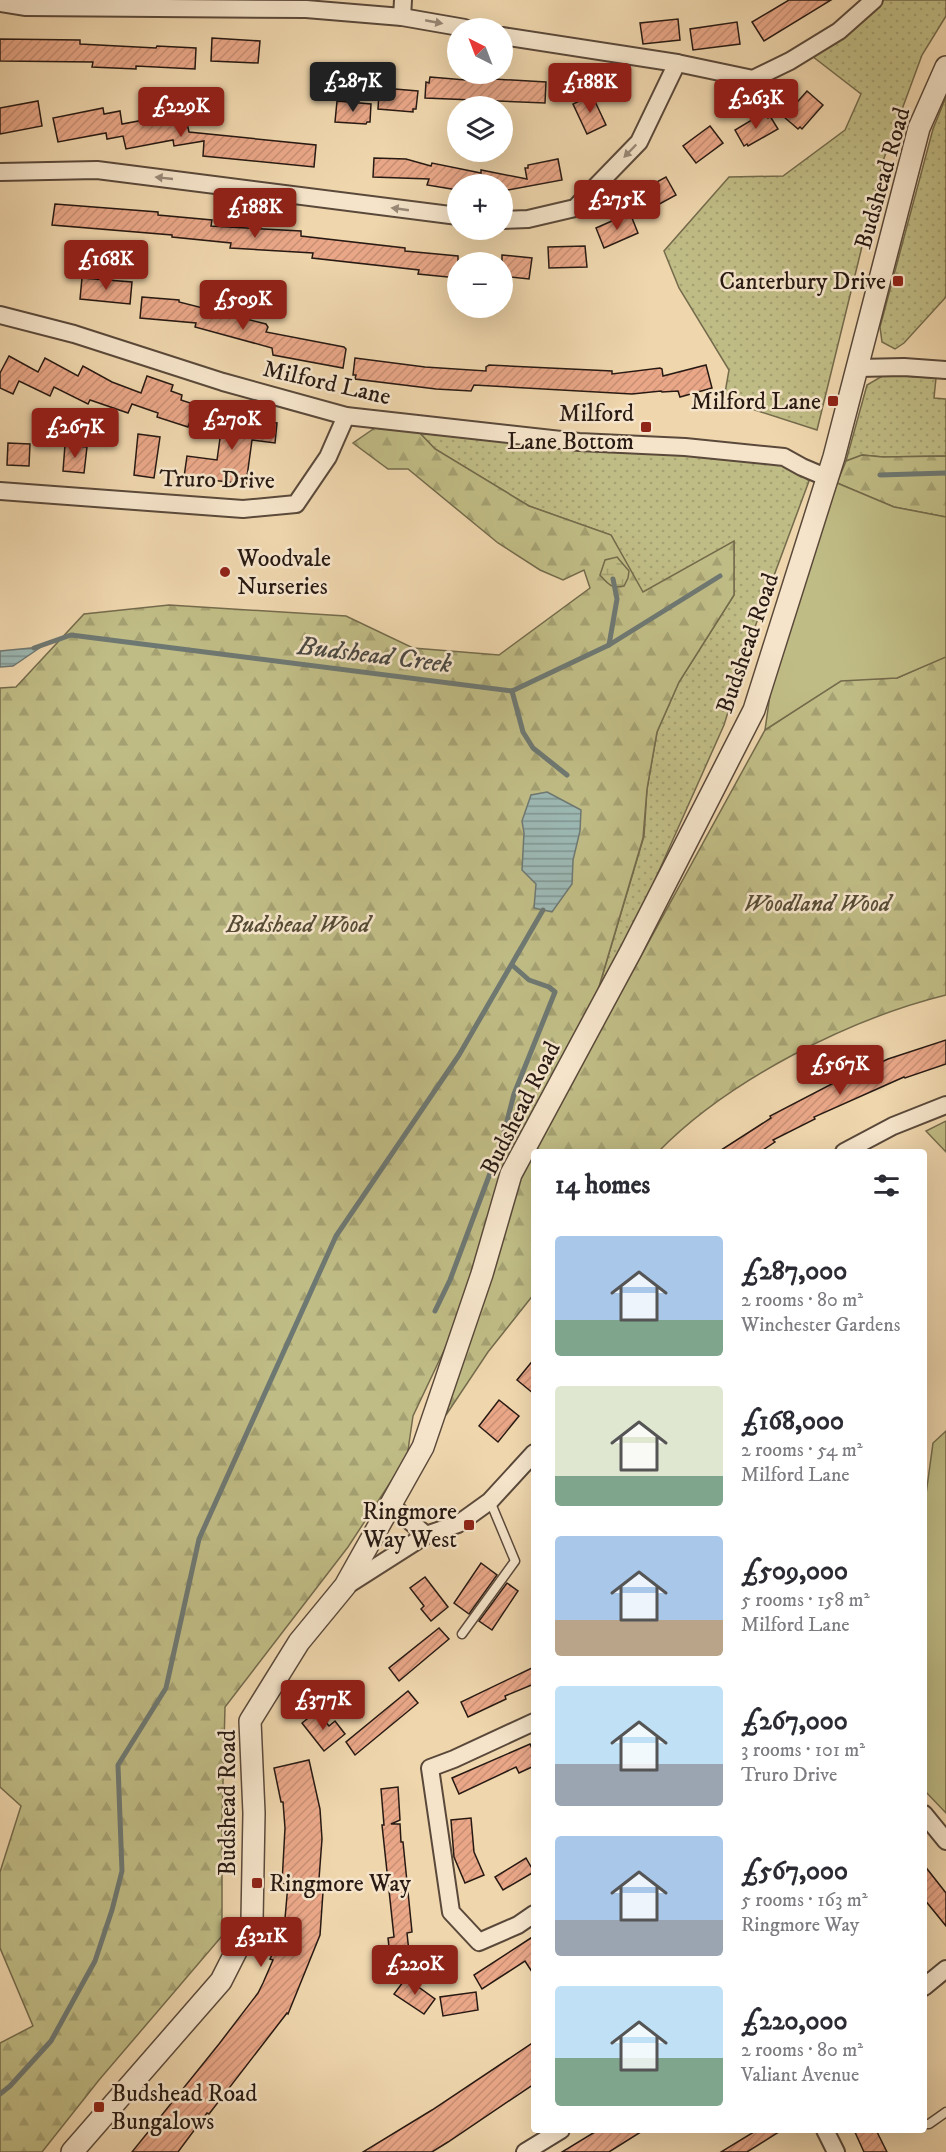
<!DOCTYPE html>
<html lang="en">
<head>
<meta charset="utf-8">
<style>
	body { margin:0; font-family:"IM FELL DW Pica",serif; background:#f2f2f3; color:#2b2b33; height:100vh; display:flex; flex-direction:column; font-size:22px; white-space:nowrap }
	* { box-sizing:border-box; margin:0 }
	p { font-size:20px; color:#7c7c81 }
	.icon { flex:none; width:33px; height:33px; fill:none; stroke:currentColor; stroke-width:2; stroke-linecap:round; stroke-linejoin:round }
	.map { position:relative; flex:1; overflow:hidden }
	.sheet { position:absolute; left:531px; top:1149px; width:396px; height:984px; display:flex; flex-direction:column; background:#fff; border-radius:6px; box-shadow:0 6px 24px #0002 }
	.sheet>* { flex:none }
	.needle { width:39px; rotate:318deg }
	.fabs { position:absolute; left:447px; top:18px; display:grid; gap:12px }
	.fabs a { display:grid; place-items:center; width:66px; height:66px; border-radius:50%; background:#fff; box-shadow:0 6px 24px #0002; font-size:30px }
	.price { position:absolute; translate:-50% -51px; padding:0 14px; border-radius:6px; background:#8f2418; color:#fff; font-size:20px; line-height:39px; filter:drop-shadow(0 2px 3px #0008) }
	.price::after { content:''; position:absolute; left:50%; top:36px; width:18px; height:14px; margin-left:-9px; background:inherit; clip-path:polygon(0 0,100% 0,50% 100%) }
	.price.current { background:#222; color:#fff }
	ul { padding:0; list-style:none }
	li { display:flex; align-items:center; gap:18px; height:150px; padding:0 24px }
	li span { display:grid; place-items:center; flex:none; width:168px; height:120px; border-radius:6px; color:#555 }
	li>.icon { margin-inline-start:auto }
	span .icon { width:72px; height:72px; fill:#fffc; stroke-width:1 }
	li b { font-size:26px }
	h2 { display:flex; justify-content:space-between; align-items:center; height:72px; padding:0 24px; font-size:26px }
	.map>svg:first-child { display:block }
	.grass { fill:url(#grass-dots); stroke:#746b4c; stroke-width:1.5 }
	.forest { fill:url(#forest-firs); stroke:#746b4c; stroke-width:1.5 }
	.wetland { fill:url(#wetland-marsh); stroke:#746b4c; stroke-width:1.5 }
	.park { fill:#c0bc85; stroke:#746b4c; stroke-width:1.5 }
	.water { fill:url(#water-rules); stroke:#6e7872; stroke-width:1.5 }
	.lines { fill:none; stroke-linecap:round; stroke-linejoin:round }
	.stream { stroke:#6e7872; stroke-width:5 }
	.building { fill:url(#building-hatch); stroke:#281a13; stroke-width:1.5 }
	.service-casing { stroke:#5a493a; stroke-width:11 }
	.minor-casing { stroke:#5a493a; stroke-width:20 }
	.tertiary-casing { stroke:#5a493a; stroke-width:24 }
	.service { stroke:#f5e4ca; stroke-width:8 }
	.minor { stroke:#f5e4ca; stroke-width:16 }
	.tertiary { stroke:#f5e4ca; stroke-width:21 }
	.oneway { fill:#998978 }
	.poi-dot { fill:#8f2418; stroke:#f5e4ca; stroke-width:2 }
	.labels { text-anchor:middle; stroke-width:5; stroke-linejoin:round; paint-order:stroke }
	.street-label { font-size:24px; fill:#281a13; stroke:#f5e4ca }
	.poi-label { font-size:24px; fill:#281a13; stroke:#f5e4ca; text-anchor:end }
	.park-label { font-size:24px; font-style:italic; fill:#564b35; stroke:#f5e4ca }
	.water-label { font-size:26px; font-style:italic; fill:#4b4943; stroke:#f5e4ca }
</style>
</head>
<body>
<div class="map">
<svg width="946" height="2152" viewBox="0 0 946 2152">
	<defs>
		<pattern id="grass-dots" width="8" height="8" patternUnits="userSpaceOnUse" patternTransform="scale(1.5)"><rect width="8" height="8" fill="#c0bc85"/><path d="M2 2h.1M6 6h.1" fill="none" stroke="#a5a172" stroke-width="1.8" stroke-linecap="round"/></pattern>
		<pattern id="forest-firs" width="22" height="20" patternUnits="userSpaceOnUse" patternTransform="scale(1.5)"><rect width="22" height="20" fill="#c0bc85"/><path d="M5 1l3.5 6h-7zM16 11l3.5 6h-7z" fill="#a5a172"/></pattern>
		<pattern id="wetland-marsh" width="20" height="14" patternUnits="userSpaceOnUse" patternTransform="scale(1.5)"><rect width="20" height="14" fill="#c0bc85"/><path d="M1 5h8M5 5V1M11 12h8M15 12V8" fill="none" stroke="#a5a172"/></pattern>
		<pattern id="water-rules" width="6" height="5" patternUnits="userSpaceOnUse" patternTransform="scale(1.5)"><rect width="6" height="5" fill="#9cb7b2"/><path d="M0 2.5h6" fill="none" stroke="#7f9490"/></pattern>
		<pattern id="building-hatch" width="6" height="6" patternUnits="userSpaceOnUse" patternTransform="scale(1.5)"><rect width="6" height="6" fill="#e9a788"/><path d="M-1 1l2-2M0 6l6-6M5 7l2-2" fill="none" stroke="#c88f74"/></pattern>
	</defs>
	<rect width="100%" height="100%" fill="#efd6ad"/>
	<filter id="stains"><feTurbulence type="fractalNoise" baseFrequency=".00333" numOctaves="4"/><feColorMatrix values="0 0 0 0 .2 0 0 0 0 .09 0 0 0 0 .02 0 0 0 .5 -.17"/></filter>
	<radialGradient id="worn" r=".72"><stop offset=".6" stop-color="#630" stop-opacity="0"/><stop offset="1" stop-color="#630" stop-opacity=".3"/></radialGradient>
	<g class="grass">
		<path d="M880,0H946V16L922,55L883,161L817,430L749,408L725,393L729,370L679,288L664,251L729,177L783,176L845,130L861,94L812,56Z"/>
		<path d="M946,97V297L904,343L895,349L882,342L880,327L933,129Z"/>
		<path d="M884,375L936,378L934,398L946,399V456L883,457L862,455L846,461L867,385Z"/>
		<path d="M414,427L767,461L794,467L809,481L752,635L724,725L638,918L599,987L644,836L647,789L657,732L679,682L734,595V542L643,593L611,535L529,506L435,449Z"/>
	</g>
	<g class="forest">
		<path d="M382,423L414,427L435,449L529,506L611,535L643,592L734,541V595L679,682L657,732L647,789L643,838L593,1007L466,1304L413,1416L407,1457L348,1547L225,1707L222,1819V1936L99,2080L42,2152H0V2043L33,2026L0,1948V1872L21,1806L0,1787V688L16,687L84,614L169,605L346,616L413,648L499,655L590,588L584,570L563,580L540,570L498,543L408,469H388L353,443Z"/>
		<path d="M862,455L883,457L946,456V517L894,507L837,483L846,461Z"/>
		<path d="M944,657H946V995C849,1019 728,1080 658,1152H534V1294L488,1352L446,1415C468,1333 493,1251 523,1171L765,730L841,680L897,678Z"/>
	</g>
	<path class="wetland" d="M617,557L629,571L628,578L624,586C611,589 608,584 600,575L605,560Z"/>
	<g class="park">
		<path d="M837,483L894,507L946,517V657L897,678L841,681L765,730L772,681Z"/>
		<path d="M946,1121V1152L926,1131Z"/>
		<path d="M946,1431V1813L924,1790V1509L933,1443Z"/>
	</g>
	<g class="water">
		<path d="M41,647L13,666L0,667V651Z"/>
		<path d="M547,792L581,810L580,831L573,860L572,884L552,912L534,908L536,884L522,870L524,833L522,821L531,795Z"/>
	</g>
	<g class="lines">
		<g class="stream">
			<path d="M880,475L946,473"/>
			<path d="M609,645L617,599L613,579"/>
			<path d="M34,648L71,635L512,691L609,645L720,576"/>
			<path d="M512,691L523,732L533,748L567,775"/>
			<path d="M435,1311L450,1280L501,1144L514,1094L555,992L549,987L529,980L512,965"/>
			<path d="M0,2094L10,2086L51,2041L95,1961L112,1910L122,1871L118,1765L166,1688L199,1539L336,1236L459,1055L543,910"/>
		</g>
	</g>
	<g class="building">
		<path d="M789,0H831L764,41L752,22Z"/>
		<path d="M678,19L680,40L643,44L640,23Z"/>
		<path d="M737,22L740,44L693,50L690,29Z"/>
		<path d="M212,38L260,41L258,63L211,61Z"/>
		<path d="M0,39L80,40V44L156,48L157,46L196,48L195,69L136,66V69L92,67L93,62L0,61Z"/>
		<path d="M430,77L477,81V78L546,82L545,103L425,98L426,82L429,83Z"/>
		<path d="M383,88L418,91L416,109H413V112L378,109L379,93L383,94Z"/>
		<path d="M807,91L823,105L802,129L800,127L798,129L784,117Z"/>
		<path d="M592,95L606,125L587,134L573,104Z"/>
		<path d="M38,101L42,126L0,134V108Z"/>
		<path d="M337,101L371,104L370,122H367L366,124L335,122Z"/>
		<path d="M103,108L104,114L120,111L122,124L171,115L172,122L180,120L181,124L187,123L189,132L316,145L314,167L203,156L204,141L174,146L173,140L126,149L123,136L107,139L106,133L58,142L53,118Z"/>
		<path d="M765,112L768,118L770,116L778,129L748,146L747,144L744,146L735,130Z"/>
		<path d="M710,126L723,143L696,163L683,146Z"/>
		<path d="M374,158L406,159L431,166L432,163L481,173V170L527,179L525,168H528V165L558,159L562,180L502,191V184H458V190L427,185L429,179L373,177Z"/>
		<path d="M666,177L676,195L645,212L638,199L640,197L638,192Z"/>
		<path d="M55,204L158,212V215L212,220L211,226L301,231V236L405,248V251L458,256V278L418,274L419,270L312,258L313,253L230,248L231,243L172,237V235L52,225Z"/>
		<path d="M630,213L638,233L604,248L596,228Z"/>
		<path d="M585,246L587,267L549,268L548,247Z"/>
		<path d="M502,255L532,258L529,279L502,276Z"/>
		<path d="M82,278L132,282L130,304L80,299Z"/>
		<path d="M142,297L179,300V302L266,324L268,327L266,332L344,347L346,349L343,368L273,355L272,348L195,327L196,323L140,318Z"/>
		<path d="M9,356L38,372L45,358L78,376L83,366L112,382L141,393L147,376L173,385L171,391L182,395L181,400L196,405L188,427L157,417L158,413L132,404L128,413L90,400L88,404L54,387L50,396L19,381L13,394L0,388V373Z"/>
		<path d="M355,358L425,367L486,371V367L489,365L612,371V374L660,368L662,369L663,376L706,365L712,388L680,397L678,391L662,392L661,391L632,394L474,385L471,391L436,389L355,379L356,375H353Z"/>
		<path d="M223,417L277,423L275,443L252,440L246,484L184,477L187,456L217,460Z"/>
		<path d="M138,434L160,437L154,478L134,475Z"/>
		<path d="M8,443L30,444L29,466L7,465Z"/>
		<path d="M65,445L87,447L84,473L63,471Z"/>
		<path d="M946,1040V1064L905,1078L904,1077L814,1117L815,1119L773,1140L775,1142L760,1152H718L771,1118L770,1116L847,1076L848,1078L888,1059Z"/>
		<path d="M534,1359V1394L517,1380Z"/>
		<path d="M499,1400L519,1416L498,1442L479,1426Z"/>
		<path d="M481,1563L497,1575L469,1614L454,1603Z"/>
		<path d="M425,1577L448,1607L431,1621L421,1609L424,1606L410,1588Z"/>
		<path d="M507,1583L518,1591L492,1630L479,1621Z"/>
		<path d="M439,1628L449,1639L399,1681L389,1668Z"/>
		<path d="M534,1667V1684L505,1696L506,1699L468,1717L461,1702Z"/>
		<path d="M408,1691L418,1703L355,1755L346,1742Z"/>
		<path d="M317,1711L329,1726L335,1721L345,1734L324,1751L302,1723Z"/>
		<path d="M530,1744L534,1753V1766L519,1773L516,1767L459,1794L452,1778Z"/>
		<path d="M309,1760L320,1809L322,1839L318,1892H323L320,1935L288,2014L287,2013L209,2114L207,2113L178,2152H132L219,2044L258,1993L263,1983L273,1960L270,1959L284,1930L288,1884L282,1883L285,1828L283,1802H281L274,1768Z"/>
		<path d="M398,1787L400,1820L391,1824H400L401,1842H403L412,1932L407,1933L411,1971L392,1973L388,1938L394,1937L382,1825H384L381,1789Z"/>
		<path d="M471,1818L474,1852L484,1875L465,1883L454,1857L451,1820Z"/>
		<path d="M526,1858L534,1872L503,1890L495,1877Z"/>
		<path d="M924,1865L946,1893V1926L924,1899Z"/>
		<path d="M534,1936V1975L525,1961L482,1989L474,1975Z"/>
		<path d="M406,1978L435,1999L424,2014L394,1994Z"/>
		<path d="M476,1992L478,2010L443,2016L440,1997Z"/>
		<path d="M534,2042V2084L448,2142L432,2152H363L432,2110Z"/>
		<path d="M598,2130H644L609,2152H562Z"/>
		<path d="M757,2130H782L747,2152H721Z"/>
		<path d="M854,2130H876L887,2152H864Z"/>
	</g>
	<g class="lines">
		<g class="service-casing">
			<g id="service">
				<path d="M462,1634L515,1561L490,1501"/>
				<path d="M924,2124H929L946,2112"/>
			</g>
		</g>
		<g class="minor-casing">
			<g id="minor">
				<path d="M0,3L26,7L306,9L402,17L465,28"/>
				<path d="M402,17L403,0"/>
				<path d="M502,36L677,63L753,79L790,61L839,31L874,0"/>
				<path d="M0,172L97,170L458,216"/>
				<path d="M502,220L528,219L575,208L639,142L677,63"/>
				<path d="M0,315L74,334L223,382L346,416L579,442L685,447L784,457L802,467L828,478"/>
				<path d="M858,368L904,367L946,370"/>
				<path d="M0,491L243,509L296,504L328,457L346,416"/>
				<path d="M844,1152L893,1126L946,1105"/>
				<path d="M391,1505L426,1535"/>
				<path d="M346,1586L426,1535L458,1524L490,1501L534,1453"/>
				<path d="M534,1722L454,1759L430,1768L451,1912L479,1942L518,1925L534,1914"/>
				<path d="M924,1814L946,1841"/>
				<path d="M924,1987L946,1969"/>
				<path d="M825,2130L836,2152"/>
				<path d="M525,2152L561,2130"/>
			</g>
		</g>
		<g class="tertiary-casing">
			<path id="tertiary" d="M72,2152L221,1981L252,1920L254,1813L250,1721L299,1642L345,1586L423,1447L482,1274L511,1174L631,951L754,710L834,457L919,128L946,67"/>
		</g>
		<use href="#service" class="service"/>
		<use href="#minor" class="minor"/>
		<use href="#tertiary" class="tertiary"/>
	</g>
	<defs><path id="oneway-solid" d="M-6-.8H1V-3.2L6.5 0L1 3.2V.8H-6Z" transform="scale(1.5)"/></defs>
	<g class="oneway">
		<use href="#oneway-solid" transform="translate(434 22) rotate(11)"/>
		<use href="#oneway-solid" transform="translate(630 151) rotate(134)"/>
		<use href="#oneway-solid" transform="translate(164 178) rotate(-174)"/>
		<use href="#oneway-solid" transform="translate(400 209) rotate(-172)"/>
	</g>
	<g class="poi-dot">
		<rect x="892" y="275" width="12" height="12" rx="3"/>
		<rect x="827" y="395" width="12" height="12" rx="3"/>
		<rect x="640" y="421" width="12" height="12" rx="3"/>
		<circle cx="225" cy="572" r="6"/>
		<rect x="463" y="1519" width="12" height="12" rx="3"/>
		<rect x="251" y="1877" width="12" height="12" rx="3"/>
		<rect x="93" y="2101" width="12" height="12" rx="3"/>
	</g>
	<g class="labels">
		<g class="street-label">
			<text transform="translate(882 178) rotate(-74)" y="8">Budshead Road</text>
			<text transform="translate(327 382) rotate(13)" y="8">Milford Lane</text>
			<text transform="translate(217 479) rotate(1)" y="8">Truro Drive</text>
			<text transform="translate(747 643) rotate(-71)" y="8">Budshead Road</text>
			<text transform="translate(520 1108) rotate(-63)" y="8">Budshead Road</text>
			<text transform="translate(227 1803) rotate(-90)" y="8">Budshead Road</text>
		</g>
		<g class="poi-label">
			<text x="886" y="289">Canterbury Drive</text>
			<text x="821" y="409">Milford Lane</text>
			<text x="634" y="421">Milford<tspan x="634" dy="28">Lane Bottom</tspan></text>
			<text x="237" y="566" text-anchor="start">Woodvale<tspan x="237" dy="28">Nurseries</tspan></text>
			<text x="457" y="1519">Ringmore<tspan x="457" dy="28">Way West</tspan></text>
			<text x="269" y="1891" text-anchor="start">Ringmore Way</text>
			<text x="111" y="2101" text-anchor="start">Budshead Road<tspan x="111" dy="28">Bungalows</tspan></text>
		</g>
		<g class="park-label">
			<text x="817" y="911">Woodland Wood</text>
			<text x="298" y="932">Budshead Wood</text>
		</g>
		<g class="water-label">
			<text transform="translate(375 654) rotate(7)" y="9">Budshead Creek</text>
		</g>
	</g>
	<rect width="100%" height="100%" filter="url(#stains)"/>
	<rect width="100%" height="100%" fill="url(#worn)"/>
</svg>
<div class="fabs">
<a><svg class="needle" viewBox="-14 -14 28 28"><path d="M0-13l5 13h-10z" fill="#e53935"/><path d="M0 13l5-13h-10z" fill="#7c7c81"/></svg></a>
<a><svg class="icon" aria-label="layers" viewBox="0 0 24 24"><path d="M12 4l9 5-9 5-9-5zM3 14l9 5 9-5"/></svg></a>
<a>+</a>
<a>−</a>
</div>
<b class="price current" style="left:353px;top:113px">£287K</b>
<b class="price" style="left:590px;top:114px">£188K</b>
<b class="price" style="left:756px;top:130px">£263K</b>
<b class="price" style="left:181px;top:138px">£229K</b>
<b class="price" style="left:617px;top:231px">£275K</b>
<b class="price" style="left:255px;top:239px">£188K</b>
<b class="price" style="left:106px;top:291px">£168K</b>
<b class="price" style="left:243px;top:331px">£509K</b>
<b class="price" style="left:232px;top:451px">£270K</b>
<b class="price" style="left:75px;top:459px">£267K</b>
<b class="price" style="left:840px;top:1096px">£567K</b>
<b class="price" style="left:323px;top:1731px">£377K</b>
<b class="price" style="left:261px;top:1968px">£321K</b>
<b class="price" style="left:415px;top:1996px">£220K</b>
<section class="sheet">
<h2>14 homes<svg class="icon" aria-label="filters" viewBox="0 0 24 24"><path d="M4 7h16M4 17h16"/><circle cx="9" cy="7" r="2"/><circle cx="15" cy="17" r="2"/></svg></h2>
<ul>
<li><span style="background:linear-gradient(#a9c7e8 70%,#7fa58c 0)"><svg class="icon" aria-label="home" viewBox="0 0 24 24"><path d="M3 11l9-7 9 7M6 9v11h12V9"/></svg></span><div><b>£287,000</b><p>2 rooms · 80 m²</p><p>Winchester Gardens</p></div></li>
<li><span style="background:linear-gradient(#dfe7d0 75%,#7fa58c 0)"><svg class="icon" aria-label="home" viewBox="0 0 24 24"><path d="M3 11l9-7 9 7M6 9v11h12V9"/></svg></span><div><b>£168,000</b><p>2 rooms · 54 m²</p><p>Milford Lane</p></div></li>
<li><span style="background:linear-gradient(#a9c7e8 70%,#b9a48a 0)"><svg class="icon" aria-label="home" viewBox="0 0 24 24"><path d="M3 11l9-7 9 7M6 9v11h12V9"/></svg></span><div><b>£509,000</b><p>5 rooms · 158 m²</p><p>Milford Lane</p></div></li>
<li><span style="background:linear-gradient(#bfe0f5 65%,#9aa5b1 0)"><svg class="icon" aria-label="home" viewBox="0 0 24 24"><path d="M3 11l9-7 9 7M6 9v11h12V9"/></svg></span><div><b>£267,000</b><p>3 rooms · 101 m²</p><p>Truro Drive</p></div></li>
<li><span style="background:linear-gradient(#a9c7e8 70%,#9aa5b1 0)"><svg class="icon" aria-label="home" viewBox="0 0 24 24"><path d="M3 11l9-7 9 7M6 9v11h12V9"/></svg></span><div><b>£567,000</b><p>5 rooms · 163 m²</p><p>Ringmore Way</p></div></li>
<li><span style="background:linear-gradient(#bfe0f5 60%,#7fa58c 0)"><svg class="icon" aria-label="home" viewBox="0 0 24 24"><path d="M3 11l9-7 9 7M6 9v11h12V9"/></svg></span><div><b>£220,000</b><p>2 rooms · 80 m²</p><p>Valiant Avenue</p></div></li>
</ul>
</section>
</div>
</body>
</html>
